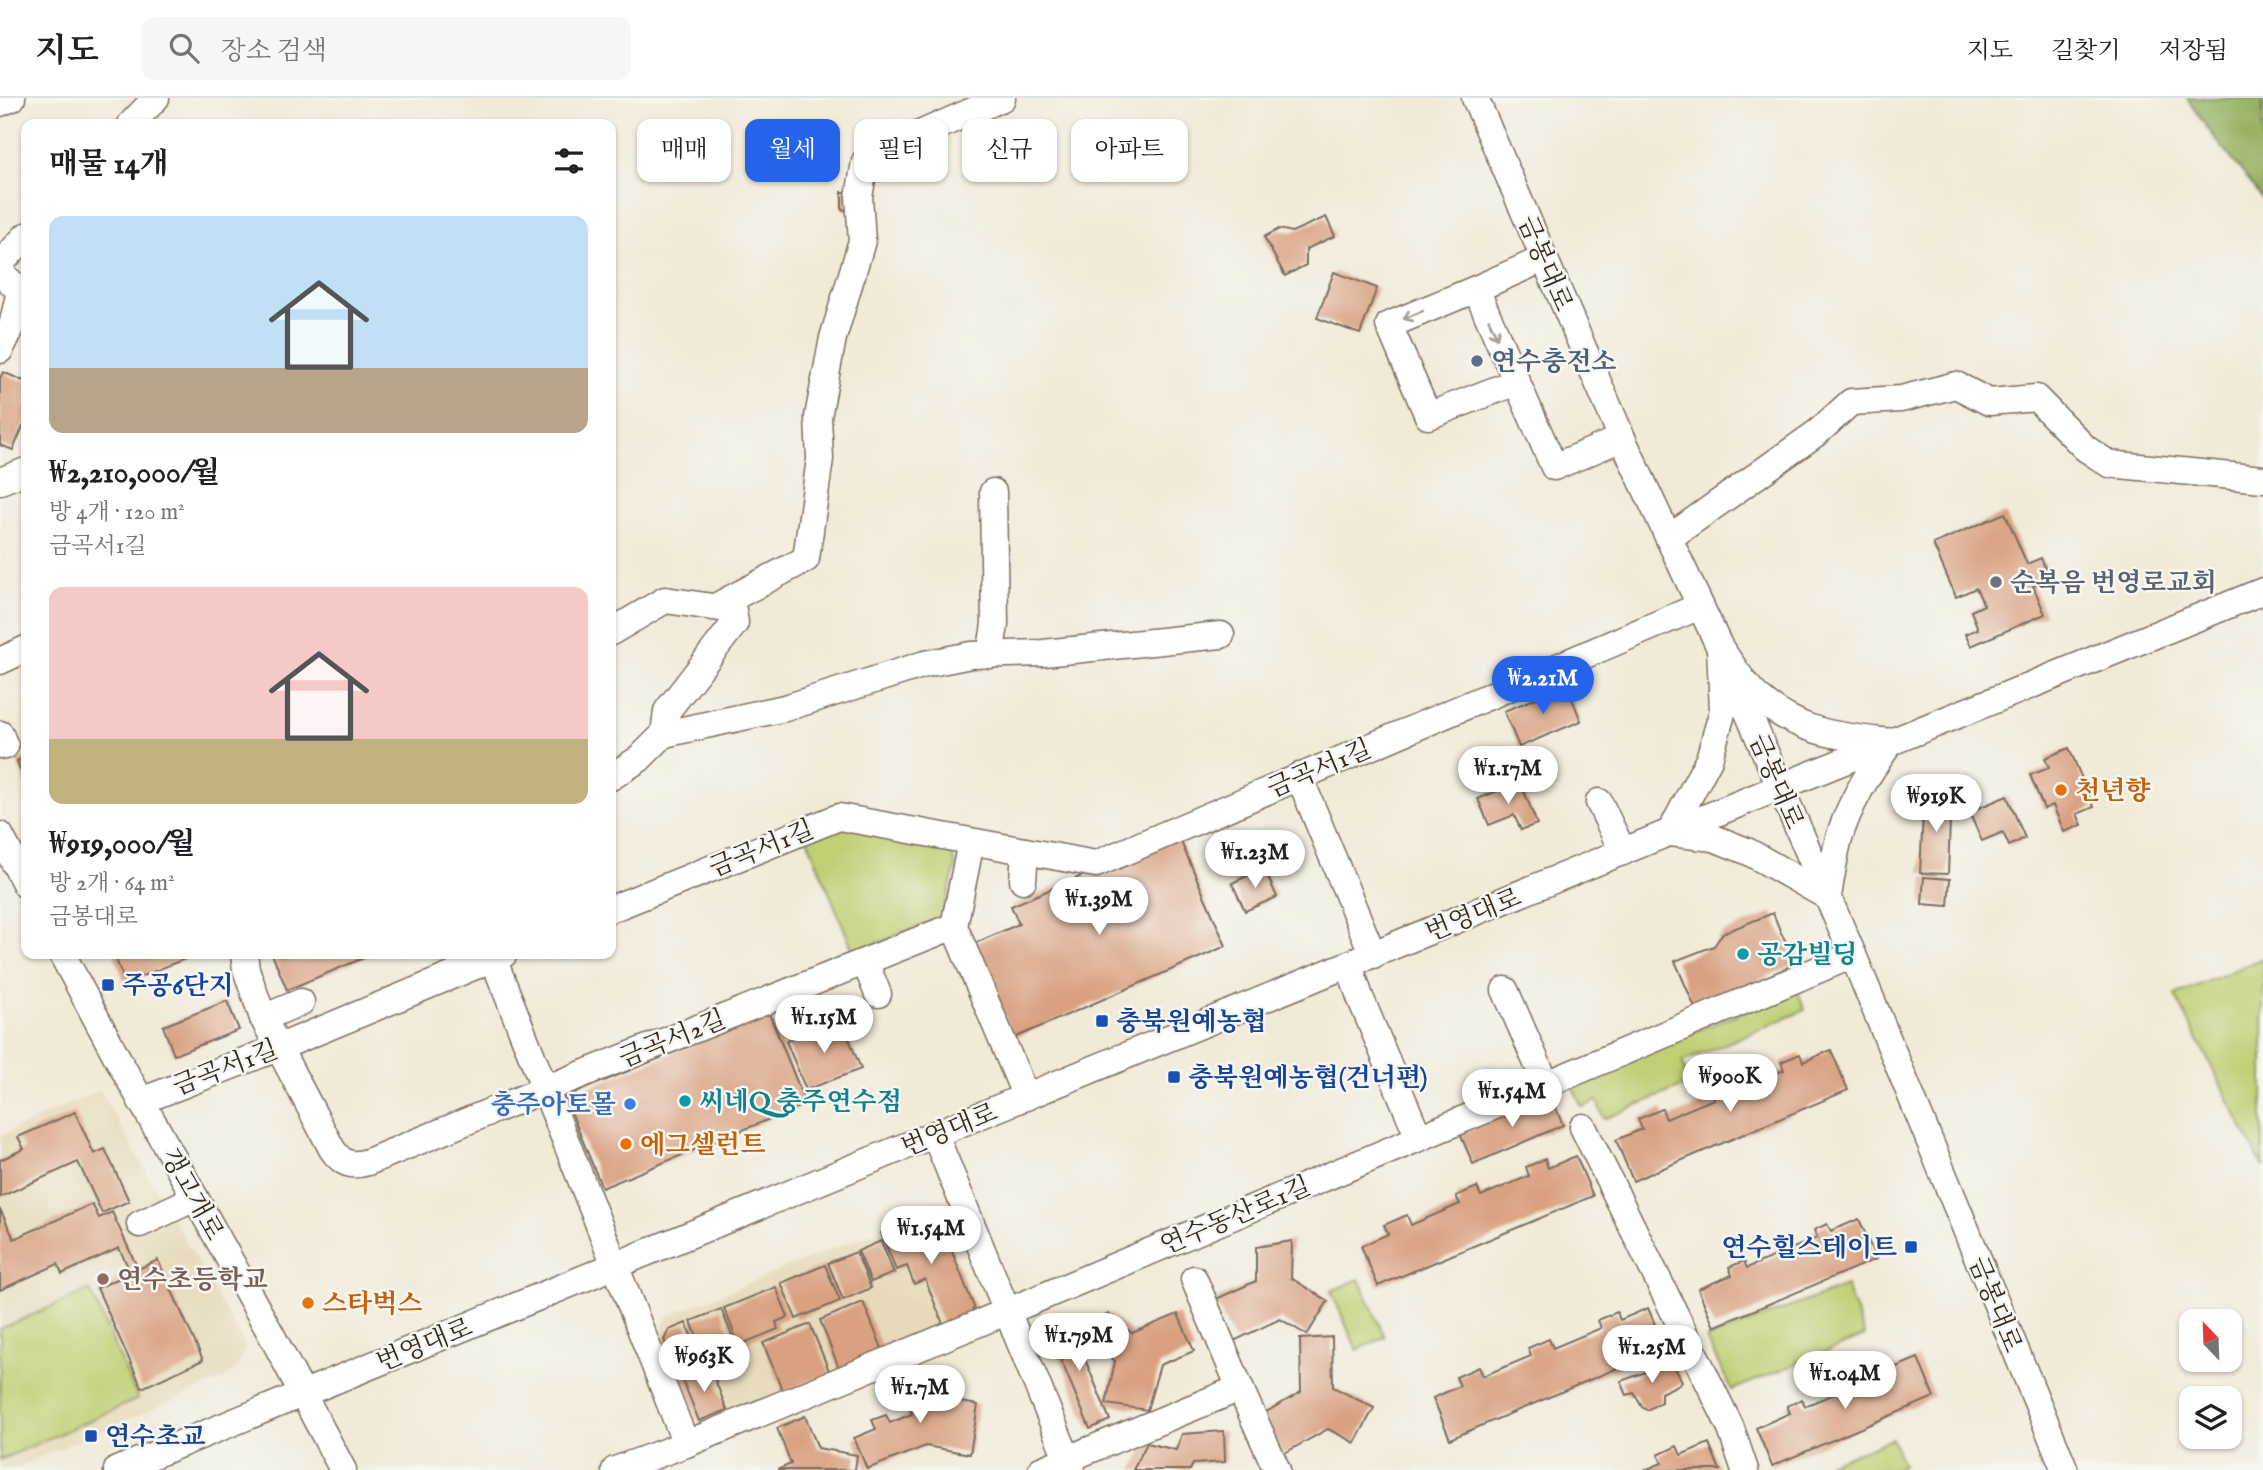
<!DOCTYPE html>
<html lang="ko">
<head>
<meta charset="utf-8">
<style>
	body { margin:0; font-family:"IM FELL English","Noto Serif KR",serif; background:#f6f6f6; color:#202124; height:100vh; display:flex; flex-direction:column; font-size:26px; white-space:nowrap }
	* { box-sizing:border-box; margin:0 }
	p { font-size:23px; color:#757577 }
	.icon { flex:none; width:38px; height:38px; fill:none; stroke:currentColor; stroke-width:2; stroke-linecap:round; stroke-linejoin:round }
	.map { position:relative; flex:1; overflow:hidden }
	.details { position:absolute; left:21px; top:21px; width:595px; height:840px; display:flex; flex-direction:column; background:#fff; border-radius:14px; box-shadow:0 2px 5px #0004 }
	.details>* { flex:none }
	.guide { position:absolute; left:637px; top:21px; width:665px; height:63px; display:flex; gap:14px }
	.needle { width:46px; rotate:337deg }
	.tools { position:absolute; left:2179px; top:1211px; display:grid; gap:14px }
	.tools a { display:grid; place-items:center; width:63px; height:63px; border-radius:14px; background:#fff; box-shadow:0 2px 5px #0004; font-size:35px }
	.price { position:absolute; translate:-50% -60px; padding:0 16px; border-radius:24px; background:#fff; color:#222; font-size:23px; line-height:46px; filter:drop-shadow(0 2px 4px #0008) }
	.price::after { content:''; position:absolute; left:50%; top:42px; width:21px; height:16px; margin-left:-10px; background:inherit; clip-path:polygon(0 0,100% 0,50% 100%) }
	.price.selected { background:#2563eb; color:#fff }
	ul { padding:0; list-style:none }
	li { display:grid; align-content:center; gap:14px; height:371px; padding:0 28px }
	li span { display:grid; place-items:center; height:217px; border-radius:14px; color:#555 }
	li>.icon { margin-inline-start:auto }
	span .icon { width:126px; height:126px; fill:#fffc; stroke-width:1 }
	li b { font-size:30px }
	h2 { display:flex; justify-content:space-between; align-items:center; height:84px; padding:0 28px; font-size:30px }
	.chip { padding:0 24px; border-radius:14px; background:#fff; box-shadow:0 2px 5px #0004; font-size:24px; line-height:63px }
	.chip.selected { background:#2563eb; color:#fff }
	header { display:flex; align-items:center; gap:42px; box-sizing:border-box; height:98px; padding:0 35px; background:#fff; border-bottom:2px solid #e0e0e0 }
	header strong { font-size:33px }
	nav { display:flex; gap:38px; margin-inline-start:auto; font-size:24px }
	.search { width:490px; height:63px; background:#f6f6f6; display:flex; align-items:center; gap:18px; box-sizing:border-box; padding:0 24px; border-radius:14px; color:#757577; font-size:26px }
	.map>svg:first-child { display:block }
	.built { fill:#e6daba }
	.green { fill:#bfcf72; stroke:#7d7c48; stroke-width:2 }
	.forest { fill:#97b264; stroke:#696e41; stroke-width:2 }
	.building { fill:#d9a181 }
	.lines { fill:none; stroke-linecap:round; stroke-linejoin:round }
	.minor-casing { stroke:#7b6d5f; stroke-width:29 }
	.minor { stroke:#fff; stroke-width:26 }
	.oneway { stroke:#a79f9a }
	.service-dot { fill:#5c6f8a; stroke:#f6f6f2; stroke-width:2.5 }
	.worship-dot { fill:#6b7280; stroke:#f6f6f2; stroke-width:2.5 }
	.food-dot { fill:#e8710a; stroke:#f6f6f2; stroke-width:2.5 }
	.culture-dot { fill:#0f9aa8; stroke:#f6f6f2; stroke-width:2.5 }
	.transit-dot { fill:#1a4fb4; stroke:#f6f6f2; stroke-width:2.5 }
	.shop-dot { fill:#3f7fe0; stroke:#f6f6f2; stroke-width:2.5 }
	.education-dot { fill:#8d6e63; stroke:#f6f6f2; stroke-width:2.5 }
	.labels { text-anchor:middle; stroke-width:5; stroke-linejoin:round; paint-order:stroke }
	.street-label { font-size:26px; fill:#3b2a1e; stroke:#f6f6f2 }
	.service-label { font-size:26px; font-weight:bold; fill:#4e5e75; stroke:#f6f6f2; text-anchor:start }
	.worship-label { font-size:26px; font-weight:bold; fill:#5b616d; stroke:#f6f6f2; text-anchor:start }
	.food-label { font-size:26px; font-weight:bold; fill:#c56008; stroke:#f6f6f2; text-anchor:start }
	.culture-label { font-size:26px; font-weight:bold; fill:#0d838f; stroke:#f6f6f2; text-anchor:start }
	.transit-label { font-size:26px; font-weight:bold; fill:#164399; stroke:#f6f6f2; text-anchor:start }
	.shop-label { font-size:26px; font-weight:bold; fill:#366cbe; stroke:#f6f6f2; text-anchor:end }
	.education-label { font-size:26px; font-weight:bold; fill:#785e54; stroke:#f6f6f2; text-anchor:start }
</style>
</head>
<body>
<header>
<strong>지도</strong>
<div class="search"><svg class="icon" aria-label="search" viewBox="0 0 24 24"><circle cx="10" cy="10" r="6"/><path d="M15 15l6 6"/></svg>장소 검색</div>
<nav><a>지도</a><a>길찾기</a><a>저장됨</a></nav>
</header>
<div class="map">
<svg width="2263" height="1372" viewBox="0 0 2263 1372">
	<rect width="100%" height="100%" fill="#f6f6f2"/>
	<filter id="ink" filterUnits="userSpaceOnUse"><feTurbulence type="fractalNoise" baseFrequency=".0143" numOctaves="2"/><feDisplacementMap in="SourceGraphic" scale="14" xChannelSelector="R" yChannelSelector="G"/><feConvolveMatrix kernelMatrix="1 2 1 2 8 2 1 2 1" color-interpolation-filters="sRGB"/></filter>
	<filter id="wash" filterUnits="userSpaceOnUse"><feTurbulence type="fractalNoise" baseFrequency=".00686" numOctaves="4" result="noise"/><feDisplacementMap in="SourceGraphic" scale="28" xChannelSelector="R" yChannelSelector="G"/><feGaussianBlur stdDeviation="1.57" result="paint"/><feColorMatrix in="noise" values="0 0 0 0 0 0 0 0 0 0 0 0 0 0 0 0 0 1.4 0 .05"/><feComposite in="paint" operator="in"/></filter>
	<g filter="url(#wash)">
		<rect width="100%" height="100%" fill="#f1ead7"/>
		<g class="built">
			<path d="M100,992L245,1248L239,1269L224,1281L9,1372H0V1038Z"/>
			<path d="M920,1116L942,1125L976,1211L971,1224L703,1332L686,1323L655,1246L667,1218Z"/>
		</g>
		<g class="green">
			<path d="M839,719L945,739L956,768L942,819L854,855L804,733Z"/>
			<path d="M2263,860V1069L2175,897Z"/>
			<path d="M1797,891L1805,912L1682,964L1689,986L1604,1021L1597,1003L1582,1009L1571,985Z"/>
			<path d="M1359,1181L1385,1239L1357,1252L1331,1193Z"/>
			<path d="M1846,1188L1865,1238L1732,1292L1706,1241Z"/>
			<path d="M90,1192L138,1301L0,1362V1231Z"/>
			<path d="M1892,1341L1903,1367L1891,1372H1812Z"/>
		</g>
		<path class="forest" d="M2187,0H2263V102C2239,67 2209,37 2187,0Z"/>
		<g id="blocks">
			<g class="building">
				<path d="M842,94H852L853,112H842Z"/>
				<path d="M1326,119L1335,138L1306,151V167L1285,178L1264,139L1279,131L1292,134Z"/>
				<path d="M1334,174L1377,190L1360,236L1317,220Z"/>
				<path d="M3,274L26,284V321L13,352L0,347V280Z"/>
				<path d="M2005,415L2027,466L2041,460L2050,481L2033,488L2045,516L1971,548L1965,536L1978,531L1971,513L1984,507L1976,490L1956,499L1933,446Z"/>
				<path d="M1567,588L1581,623L1519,649L1504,613Z"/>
				<path d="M2069,650L2094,709L2077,716L2082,727L2064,734L2053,707L2044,711L2030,677L2049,670L2045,660Z"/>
				<path d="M26,659V687L17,663Z"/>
				<path d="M1520,683L1537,726L1521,732L1514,717L1489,727L1478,701Z"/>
				<path d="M1924,695L1951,696L1948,776L1920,775Z"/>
				<path d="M2007,698L2025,740L2009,748L2003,734L1982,743L1969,714Z"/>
				<path d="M1178,737L1226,848L1014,940L973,846L1019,826L1011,808Z"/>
				<path d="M1264,770L1277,799L1245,813L1232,785Z"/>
				<path d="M1924,779L1950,781L1948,808L1922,806Z"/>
				<path d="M1773,815L1781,835L1798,865L1695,910L1675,863L1714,848L1723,835Z"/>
				<path d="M114,856H197L125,885Z"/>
				<path d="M272,856H373L287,892Z"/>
				<path d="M227,903L239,932L174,957L163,928Z"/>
				<path d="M769,915L806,1006L602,1090L565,999Z"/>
				<path d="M841,921L861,971L806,992L786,943Z"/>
				<path d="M1831,952L1848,992L1633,1083L1616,1042L1642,1031L1638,1021L1662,1011L1666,1021L1714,1001L1711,992L1732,983L1736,993L1784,972L1781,964L1800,956L1803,964Z"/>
				<path d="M1550,997L1563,1027L1473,1066L1460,1036Z"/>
				<path d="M75,1014L94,1056L105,1051L129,1103L102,1115L78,1064L0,1099V1062L24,1051L18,1039Z"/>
				<path d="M1576,1058L1593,1098L1378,1188L1361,1148L1388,1136L1384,1127L1407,1117L1411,1127L1460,1106L1456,1098L1477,1089L1481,1098L1529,1078L1526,1069L1545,1061L1548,1070Z"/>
				<path d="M92,1106L99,1120L112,1114L138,1171L158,1162L203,1262L142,1290L97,1190L131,1175L119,1150L62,1176L58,1166L0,1192V1111L14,1141Z"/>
				<path d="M922,1119L941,1126L974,1209L969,1220L945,1231L925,1181L914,1186L907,1168L896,1172L881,1135Z"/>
				<path d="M1859,1121L1876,1161L1714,1229L1698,1191L1732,1177L1729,1169L1744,1163L1747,1170L1817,1140L1814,1132L1827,1126L1831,1133Z"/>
				<path d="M881,1143L894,1175L871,1184L858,1153Z"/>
				<path d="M1292,1143L1291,1180L1328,1203L1307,1237L1280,1221L1234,1243L1214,1202L1256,1183V1149Z"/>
				<path d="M856,1154L871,1190L843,1202L828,1165Z"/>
				<path d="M825,1167L840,1203L796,1221L781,1185Z"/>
				<path d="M776,1189L788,1219L776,1224L778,1231L739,1247L724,1210Z"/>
				<path d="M863,1204L884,1255L840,1273L820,1222Z"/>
				<path d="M1648,1210L1665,1250L1450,1341L1433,1300L1460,1288L1456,1279L1479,1269L1483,1278L1531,1258L1528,1250L1549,1241L1553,1250L1601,1230L1598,1222L1617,1214L1620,1222Z"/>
				<path d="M721,1211L737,1249L706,1262L691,1223Z"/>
				<path d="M1108,1216L1132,1235L1178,1216L1194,1253L1160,1267L1147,1312L1106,1306L1115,1263L1083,1234Z"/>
				<path d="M1068,1220L1110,1322L1090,1331L1047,1229Z"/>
				<path d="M686,1225L699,1257L675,1267L664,1242L669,1232Z"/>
				<path d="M810,1226L830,1275L783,1294L763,1245Z"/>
				<path d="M1332,1239L1333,1289L1374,1310L1355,1345L1328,1331L1283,1356L1261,1317L1301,1294L1300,1241Z"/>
				<path d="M1918,1260L1934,1299L1772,1368L1756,1330L1790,1315L1787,1308L1802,1301L1805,1308L1876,1279L1872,1270L1886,1265L1889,1272Z"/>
				<path d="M1665,1267L1674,1268L1682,1283L1678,1287L1661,1295V1304L1647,1312L1642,1309L1634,1295L1627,1297L1621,1283Z"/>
				<path d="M710,1269L727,1312L699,1323L682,1280Z"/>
				<path d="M927,1271L939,1300L978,1307L970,1356L926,1348L867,1371L854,1340L876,1331L872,1322L886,1317L890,1325L912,1316L898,1282Z"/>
				<path d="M805,1318L818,1350L857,1357L855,1372H777L791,1366L777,1330Z"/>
				<path d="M1224,1333L1225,1364L1193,1366L1190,1372H1133L1147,1345L1176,1352L1182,1336Z"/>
				<path d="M1709,1345L1720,1372H1645L1662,1365L1658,1357L1677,1348L1681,1357Z"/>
			</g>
		</g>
	</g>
	<g filter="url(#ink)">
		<use href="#blocks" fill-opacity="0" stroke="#7b6d5f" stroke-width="2"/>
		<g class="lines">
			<g class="minor-casing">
				<g id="minor">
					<path d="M1475,0L1622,340L1720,550L1853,857L2065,1372"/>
					<path d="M0,5L12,0"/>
					<path d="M131,26L156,0"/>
					<path d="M1543,161L1476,191L1554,369L1622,340"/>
					<path d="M0,166L26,138"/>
					<path d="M0,174L20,193L12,228L0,252"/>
					<path d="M1476,191L1389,227L1428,318L1516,284"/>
					<path d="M0,383L26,373"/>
					<path d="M1669,440L1818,334L1851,304L1901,301L1956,287L1989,304L2036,300L2085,350L2109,366L2263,381"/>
					<path d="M717,508L806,461L820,361L818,319L833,240L862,143L859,99L865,64L888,50L1002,0"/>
					<path d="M611,534L665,502L733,512L735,525L667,613L664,636L639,661L611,679"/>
					<path d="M1720,550C1732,566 1744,588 1760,601C1802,636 1838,638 1891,644C1869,673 1850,704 1839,740C1834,759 1831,779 1828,799L1749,754L1714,740L1670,735L1709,661L1723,612Z"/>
					<path d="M990,557L995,527L993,394"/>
					<path d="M0,563L26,551"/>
					<path d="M0,636L5,648"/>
					<path d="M664,636L785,610L925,566L971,557L1043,555L1221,537"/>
					<path d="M1299,678L1373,857"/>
					<path d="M1599,704L1623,754"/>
					<path d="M0,737L26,787"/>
					<path d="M971,744L954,828L1026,999"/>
					<path d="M1023,782L1025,753"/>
					<path d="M611,811L839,719L1096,766L1700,508"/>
					<path d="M62,856L119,963L271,1236L343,1372"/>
					<path d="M244,856L246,871L263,920L332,1051C342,1066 351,1069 368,1064L545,991L954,828"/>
					<path d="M493,860L686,1346"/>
					<path d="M865,864L878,896"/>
					<path d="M1349,866L1360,899L1419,1040"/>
					<path d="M1505,892L1546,986"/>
					<path d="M263,920L301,904"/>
					<path d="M141,1003L280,949L504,856"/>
					<path d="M1583,1029L1730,1328L1745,1372"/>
					<path d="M935,1037L1072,1372"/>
					<path d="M140,1126L195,1100"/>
					<path d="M1240,1290L1277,1372"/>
					<path d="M117,1372L1780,689L2263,493"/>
					<path d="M615,1372L686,1346L1030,1204L1853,857"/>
					<path d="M1041,1372L1240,1290L1194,1181"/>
				</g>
			</g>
			<use href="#minor" class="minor"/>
		</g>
		<defs><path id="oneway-shaft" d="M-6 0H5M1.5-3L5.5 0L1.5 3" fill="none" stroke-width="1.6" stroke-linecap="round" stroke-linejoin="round" transform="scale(1.75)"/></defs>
		<g class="oneway">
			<use href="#oneway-shaft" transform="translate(1413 217) rotate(157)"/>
			<use href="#oneway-shaft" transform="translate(1493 231) rotate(66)"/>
		</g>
	</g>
	<circle class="service-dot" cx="1477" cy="263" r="7"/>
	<circle class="worship-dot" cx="1996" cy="484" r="7"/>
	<g class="food-dot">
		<circle cx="2061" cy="692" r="7"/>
		<circle cx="626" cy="1046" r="7"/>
		<circle cx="308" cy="1205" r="7"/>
	</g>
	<g class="culture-dot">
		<circle cx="1743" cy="856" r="7"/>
		<circle cx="685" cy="1003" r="7"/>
	</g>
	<g class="transit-dot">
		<rect x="101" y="880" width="14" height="14" rx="3.5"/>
		<rect x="1095" y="916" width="14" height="14" rx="3.5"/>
		<rect x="1167" y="972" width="14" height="14" rx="3.5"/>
		<rect x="1904" y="1142" width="14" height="14" rx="3.5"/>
		<rect x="84" y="1331" width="14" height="14" rx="3.5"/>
	</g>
	<circle class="shop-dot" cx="630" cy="1006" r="7"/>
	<circle class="education-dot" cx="103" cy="1181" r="7"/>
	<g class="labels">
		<g class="street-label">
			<text transform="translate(1546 165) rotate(67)" y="9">금봉대로</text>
			<text transform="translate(1319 670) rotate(-23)" y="9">금곡서1길</text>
			<text transform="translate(1777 683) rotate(67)" y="9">금봉대로</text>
			<text transform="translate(761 750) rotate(-22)" y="9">금곡서1길</text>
			<text transform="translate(1473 816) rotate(-22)" y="9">번영대로</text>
			<text transform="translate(672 940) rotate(-22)" y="9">금곡서2길</text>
			<text transform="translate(225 969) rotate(-21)" y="9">금곡서1길</text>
			<text transform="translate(949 1031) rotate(-22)" y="9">번영대로</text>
			<text transform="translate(193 1096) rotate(61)" y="9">갱고개로</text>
			<text transform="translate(1235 1117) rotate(-23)" y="9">연수동산로1길</text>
			<text transform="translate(1996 1206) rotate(68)" y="9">금봉대로</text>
			<text transform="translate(424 1246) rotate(-22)" y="9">번영대로</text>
		</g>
		<g class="service-label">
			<text x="1491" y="272">연수충전소</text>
		</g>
		<g class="worship-label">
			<text x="2010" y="493">순복음 번영로교회</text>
		</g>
		<g class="food-label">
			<text x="2075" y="701">천년향</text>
			<text x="640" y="1055">에그셀런트</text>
			<text x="322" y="1214">스타벅스</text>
		</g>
		<g class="culture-label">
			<text x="1757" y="865">공감빌딩</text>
			<text x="699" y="1012">씨네Q 충주연수점</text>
		</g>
		<g class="transit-label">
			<text x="122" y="896">주공6단지</text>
			<text x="1116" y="932">충북원예농협</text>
			<text x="1188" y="988">충북원예농협(건너편)</text>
			<text x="1897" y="1158" text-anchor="end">연수힐스테이트</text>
			<text x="105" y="1347">연수초교</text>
		</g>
		<g class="shop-label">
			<text x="616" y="1015">충주아토몰</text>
		</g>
		<g class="education-label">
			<text x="117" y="1190">연수초등학교</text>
		</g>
	</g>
</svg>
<div class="tools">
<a><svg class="needle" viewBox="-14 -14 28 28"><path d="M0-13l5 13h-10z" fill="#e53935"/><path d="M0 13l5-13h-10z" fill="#757577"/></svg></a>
<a><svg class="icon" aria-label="layers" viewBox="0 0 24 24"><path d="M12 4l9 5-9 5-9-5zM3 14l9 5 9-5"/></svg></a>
</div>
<b class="price selected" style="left:1543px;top:618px">₩2.21M</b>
<b class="price" style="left:1508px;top:708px">₩1.17M</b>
<b class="price" style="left:1936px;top:736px">₩919K</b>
<b class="price" style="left:1255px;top:792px">₩1.23M</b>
<b class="price" style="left:1099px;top:839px">₩1.39M</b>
<b class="price" style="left:824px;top:957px">₩1.15M</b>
<b class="price" style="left:1730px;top:1016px">₩900K</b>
<b class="price" style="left:1512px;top:1031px">₩1.54M</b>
<b class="price" style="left:931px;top:1168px">₩1.54M</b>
<b class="price" style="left:1079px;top:1275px">₩1.79M</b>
<b class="price" style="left:1652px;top:1287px">₩1.25M</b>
<b class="price" style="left:704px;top:1296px">₩963K</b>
<b class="price" style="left:1845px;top:1313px">₩1.04M</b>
<b class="price" style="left:920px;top:1327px">₩1.7M</b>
<div class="guide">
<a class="chip">매매</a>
<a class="chip selected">월세</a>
<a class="chip">필터</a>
<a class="chip">신규</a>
<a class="chip">아파트</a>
</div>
<section class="details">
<h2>매물 14개<svg class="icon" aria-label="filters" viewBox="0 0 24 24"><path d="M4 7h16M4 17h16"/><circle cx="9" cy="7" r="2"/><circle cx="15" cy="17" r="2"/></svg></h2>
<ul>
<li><span style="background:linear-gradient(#bfe0f5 70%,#b9a48a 0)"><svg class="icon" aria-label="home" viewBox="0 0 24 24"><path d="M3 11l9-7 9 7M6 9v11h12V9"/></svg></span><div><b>₩2,210,000/월</b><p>방 4개 · 120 m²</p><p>금곡서1길</p></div></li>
<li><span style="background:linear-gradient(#f6c9c9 70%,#c2b280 0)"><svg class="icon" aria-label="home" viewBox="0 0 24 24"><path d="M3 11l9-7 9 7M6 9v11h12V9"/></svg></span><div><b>₩919,000/월</b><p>방 2개 · 64 m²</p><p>금봉대로</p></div></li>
</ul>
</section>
</div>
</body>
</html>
